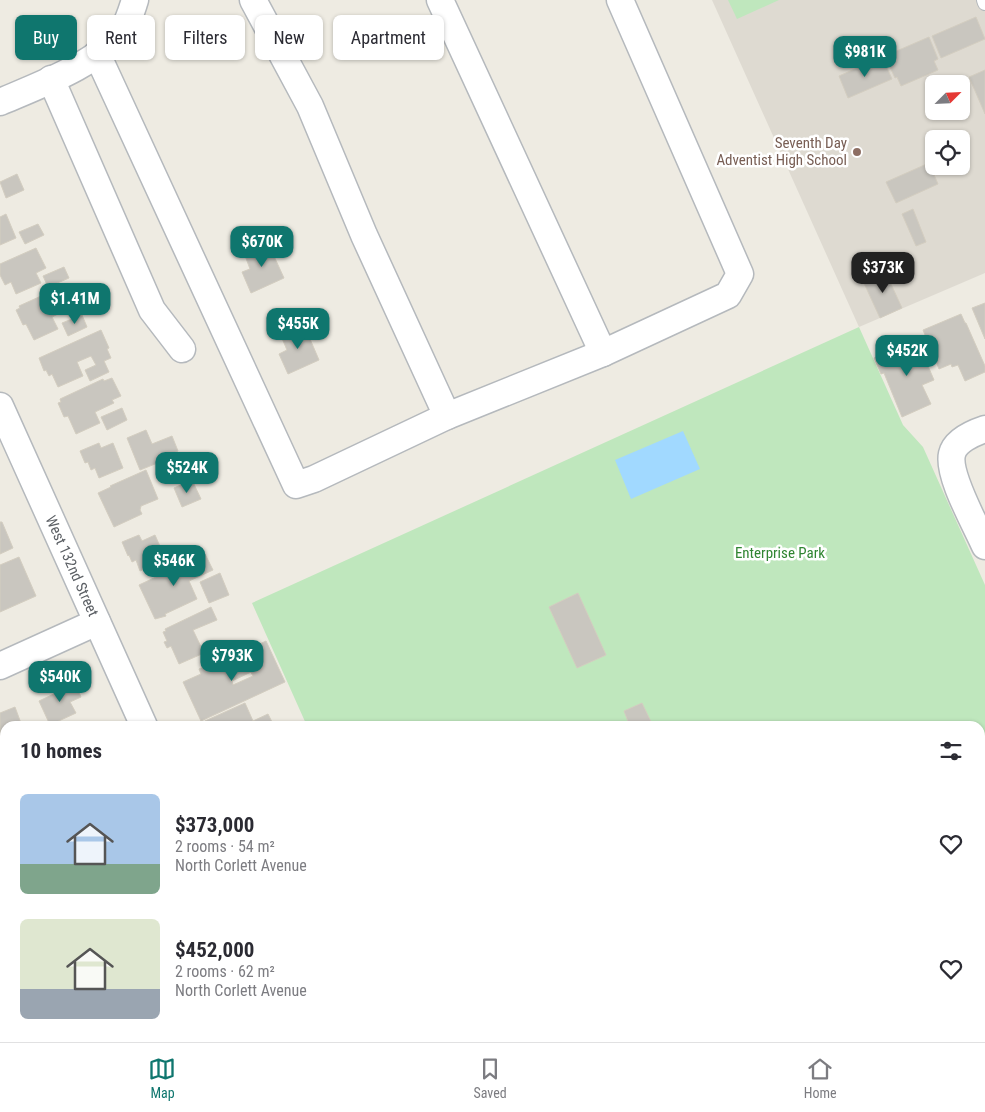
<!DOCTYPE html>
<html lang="en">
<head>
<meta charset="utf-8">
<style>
	body { margin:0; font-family:"Roboto Condensed",sans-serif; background:#f7f7f7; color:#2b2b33; height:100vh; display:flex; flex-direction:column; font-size:19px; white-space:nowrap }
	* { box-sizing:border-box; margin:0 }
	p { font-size:16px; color:#7c7c81 }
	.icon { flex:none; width:28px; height:28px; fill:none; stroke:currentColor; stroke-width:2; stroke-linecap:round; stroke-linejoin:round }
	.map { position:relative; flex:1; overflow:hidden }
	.sheet { position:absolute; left:0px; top:721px; width:985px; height:321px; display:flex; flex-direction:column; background:#fff; border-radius:15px 15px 0 0; box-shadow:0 1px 4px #0004 }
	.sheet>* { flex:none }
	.banner { position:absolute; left:15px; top:15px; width:500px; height:45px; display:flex; gap:10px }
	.needle { width:32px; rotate:66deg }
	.buttons { position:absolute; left:925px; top:75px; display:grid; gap:10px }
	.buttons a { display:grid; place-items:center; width:45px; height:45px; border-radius:8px; background:#fff; box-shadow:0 1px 4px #0004; font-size:25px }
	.price { position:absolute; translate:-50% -42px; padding:0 11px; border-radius:10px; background:#0f766e; color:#fff; font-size:16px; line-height:32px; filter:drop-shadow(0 1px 2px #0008) }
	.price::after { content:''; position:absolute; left:50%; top:30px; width:15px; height:11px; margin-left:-8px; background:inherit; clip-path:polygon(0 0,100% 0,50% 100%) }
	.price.active { background:#222; color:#fff }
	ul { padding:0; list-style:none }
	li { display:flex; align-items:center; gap:15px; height:125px; padding:0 20px }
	li span { display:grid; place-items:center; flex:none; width:140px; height:100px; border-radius:8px; color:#555 }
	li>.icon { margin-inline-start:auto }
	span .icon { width:60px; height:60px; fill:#fffc; stroke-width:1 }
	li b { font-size:21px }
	h2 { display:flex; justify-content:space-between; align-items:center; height:60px; padding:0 20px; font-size:21px }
	.tag { padding:0 18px; border-radius:8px; background:#fff; box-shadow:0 1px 4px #0004; font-size:18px; line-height:45px }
	.tag.active { background:#0f766e; color:#fff }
	.menu { display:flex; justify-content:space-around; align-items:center; height:70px; border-top:1px solid #e1e1e2; background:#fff; font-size:14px; color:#7c7c81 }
	.menu a { display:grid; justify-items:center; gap:2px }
	.menu .active { color:#0f766e }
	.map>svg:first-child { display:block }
	.education { fill:#dedad1; fill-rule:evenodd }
	.green { fill:#bfe7bd }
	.water { fill:#a1d9ff }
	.building { fill:#c9c6bf; stroke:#d3cdc0 }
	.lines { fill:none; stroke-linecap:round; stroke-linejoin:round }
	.service-casing { stroke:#b5b9bd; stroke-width:16 }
	.minor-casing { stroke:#b5b9bd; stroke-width:29 }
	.service { stroke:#fff; stroke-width:14 }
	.minor { stroke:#fff; stroke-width:26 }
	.education-dot { fill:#8d6e63; stroke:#fff; stroke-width:2 }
	.labels { text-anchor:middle; stroke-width:5; stroke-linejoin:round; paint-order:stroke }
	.education-label { font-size:15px; fill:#785e54; stroke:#fff; text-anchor:end }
	.park-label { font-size:15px; fill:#308532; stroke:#fff }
	.street-label { font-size:15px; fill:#5b5f64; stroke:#fff }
</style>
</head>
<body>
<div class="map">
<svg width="985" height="1042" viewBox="0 0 985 1042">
	<rect width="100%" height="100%" fill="#eeebe2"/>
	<path class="education" d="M712,0H985V273L859,327ZM934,84H961V111H934ZM934,139H961V166H934Z"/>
	<g class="green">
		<path d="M728,0H779L737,19Z"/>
		<path d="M859,327L903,425L923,447L985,585V1010L980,1012V726H307L252,603Z"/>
		<path d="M446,1038H923L913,1042H448Z"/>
	</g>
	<path class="water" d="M683,431L700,469L631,499L615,460Z"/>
	<g class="building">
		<path d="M976,17L985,39L941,58L932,36Z"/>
		<path d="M929,37L938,59L934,61L938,70L901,86L897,77L895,78L885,56Z"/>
		<path d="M882,57L892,79L848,98L839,76Z"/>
		<path d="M985,70V114L969,77Z"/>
		<path d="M929,163L938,184L896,203L886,182Z"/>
		<path d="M17,174L24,190L6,198L0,182Z"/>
		<path d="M913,209L926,242L916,246L902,214Z"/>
		<path d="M6,214L16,238L0,245V217Z"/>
		<path d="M38,224L44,235L25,244L19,232Z"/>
		<path d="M268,243L284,278L251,293L242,272L250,269L244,253Z"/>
		<path d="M36,248L46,268L36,273L41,283L16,294L11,282L5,285L0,275V264Z"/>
		<path d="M64,267L69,278L48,287L43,276Z"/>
		<path d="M885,271L902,308L880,318L863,281Z"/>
		<path d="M50,292L60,313L52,317L58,329L34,340L26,324L23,325L16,310L20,308L19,306Z"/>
		<path d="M985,303V339L972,308Z"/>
		<path d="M961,314L965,323H966L985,366V372L965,381L958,365L952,367L951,364L939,369L923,330Z"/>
		<path d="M82,315L87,327L68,336L62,323Z"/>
		<path d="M304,325L319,360L288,374L279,354L287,350L281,336Z"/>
		<path d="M101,330L109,348L107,349L111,358L104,361L109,372L90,381L85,370L96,365L91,356L77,362L83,376L58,387L52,374L49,376L46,370L44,371L39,358Z"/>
		<path d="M915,341L920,352L925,350L931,364L928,366L934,380L922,385L931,404L902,417L884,373L881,374L874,358Z"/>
		<path d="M112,378L121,396L112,400L114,403L95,412L100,423L76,434L68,416L64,417L58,403L61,402L60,399L103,379L104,381Z"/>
		<path d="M122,408L127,420L107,430L101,417Z"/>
		<path d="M146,430L152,444L172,436L178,451L159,459L160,462L140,470L127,438Z"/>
		<path d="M99,443L101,448L113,443L123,468L99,478L95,468L91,470L88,462L85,463L80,451Z"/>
		<path d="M146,470L158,499L141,506L140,510L142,514L114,527L98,493L111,487L110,486Z"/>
		<path d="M192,480L201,499L182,507L174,488Z"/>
		<path d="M0,522H2L13,548L0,554Z"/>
		<path d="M139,535L142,541L155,535L166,560L140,571L136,560L132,562L129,555L128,556L122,542Z"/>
		<path d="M205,554L213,570L189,581L197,599L165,614L166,616L155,619L139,585Z"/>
		<path d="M19,557L36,596L0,612V565Z"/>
		<path d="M220,573L229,595L209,603L200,582Z"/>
		<path d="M578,593L606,655L577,668L549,607Z"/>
		<path d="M211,607L217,620L193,630L204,653L179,664L171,646L167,648L164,642L167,641L163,632L166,631L165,629Z"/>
		<path d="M266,641L285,682L201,721L183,682L201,674L199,669L240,650L251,672L232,681L233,685L253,676L250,671L262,666L253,647Z"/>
		<path d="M71,682L72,684L75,683L81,697L70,702L76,713L50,725L39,701L58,692L56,688Z"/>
		<path d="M245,703L253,721L268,714L274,726H208L205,721Z"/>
		<path d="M642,703L653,726H624L629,724L624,711Z"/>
		<path d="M15,707L22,726H5V745L0,748V713Z"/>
		<path d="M5,820V848L3,849L0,842V833L4,831L0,823Z"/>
		<path d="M5,858V891L0,893V860Z"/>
		<path d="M5,994V1038H26L27,1042L32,1040L33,1042H1L0,996Z"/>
		<path d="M224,1038H235L237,1042H214Z"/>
		<path d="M370,1038H405L395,1042H360Z"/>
		<path d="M416,1038H430L432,1042H408Z"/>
	</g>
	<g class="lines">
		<g class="service-casing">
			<path id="service" d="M984,0L985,3"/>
		</g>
		<g class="minor-casing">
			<g id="minor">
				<path d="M440,0L603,353"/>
				<path d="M97,54L296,485L314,479L447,416L364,235L310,106L253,0"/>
				<path d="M51,79L152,310L182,349"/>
				<path d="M0,102C35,87 104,62 124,28C129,20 132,9 135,0"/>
				<path d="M0,406L144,726"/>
				<path d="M447,416L603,353L728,295L740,274L620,0"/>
				<path d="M985,429C973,433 955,441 952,454C947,475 976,525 985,546"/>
				<path d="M0,666L97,622"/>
				<path d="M0,950L5,948"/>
				<path d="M286,1038L289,1042"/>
				<path d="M495,1038L497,1042"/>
				<path d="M967,1042L977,1038"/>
			</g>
		</g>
		<use href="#service" class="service"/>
		<use href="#minor" class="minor"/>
	</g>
	<circle class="education-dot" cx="857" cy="152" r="5"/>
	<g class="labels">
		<g class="education-label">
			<text x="847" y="148">Seventh Day<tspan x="847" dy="17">Adventist High School</tspan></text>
		</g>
		<g class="park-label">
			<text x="780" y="558">Enterprise Park</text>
		</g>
		<g class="street-label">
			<text transform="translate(72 566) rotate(66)" y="5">West 132nd Street</text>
		</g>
	</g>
</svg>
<div class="buttons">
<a><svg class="needle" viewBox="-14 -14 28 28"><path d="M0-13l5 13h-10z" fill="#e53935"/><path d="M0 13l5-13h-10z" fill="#7c7c81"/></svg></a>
<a><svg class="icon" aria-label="locate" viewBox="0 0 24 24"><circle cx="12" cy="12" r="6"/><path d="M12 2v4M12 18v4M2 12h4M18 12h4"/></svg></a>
</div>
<b class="price" style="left:865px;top:78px">$981K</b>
<b class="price" style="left:262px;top:268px">$670K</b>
<b class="price active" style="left:883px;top:294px">$373K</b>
<b class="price" style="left:75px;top:325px">$1.41M</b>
<b class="price" style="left:298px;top:350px">$455K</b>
<b class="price" style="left:907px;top:377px">$452K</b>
<b class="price" style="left:187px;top:494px">$524K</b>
<b class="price" style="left:174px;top:587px">$546K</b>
<b class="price" style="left:232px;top:682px">$793K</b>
<b class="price" style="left:60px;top:703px">$540K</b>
<div class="banner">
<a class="tag active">Buy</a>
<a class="tag">Rent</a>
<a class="tag">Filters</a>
<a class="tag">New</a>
<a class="tag">Apartment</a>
</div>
<section class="sheet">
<h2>10 homes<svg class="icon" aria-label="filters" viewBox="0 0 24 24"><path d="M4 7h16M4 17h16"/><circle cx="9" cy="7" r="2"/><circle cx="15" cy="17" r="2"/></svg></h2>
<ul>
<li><span style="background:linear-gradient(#a9c7e8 70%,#7fa58c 0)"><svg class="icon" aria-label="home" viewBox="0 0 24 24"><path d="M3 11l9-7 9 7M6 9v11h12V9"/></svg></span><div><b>$373,000</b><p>2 rooms · 54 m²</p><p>North Corlett Avenue</p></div><svg class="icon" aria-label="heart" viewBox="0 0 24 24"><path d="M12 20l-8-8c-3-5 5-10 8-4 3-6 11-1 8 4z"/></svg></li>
<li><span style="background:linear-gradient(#dfe7d0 70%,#9aa5b1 0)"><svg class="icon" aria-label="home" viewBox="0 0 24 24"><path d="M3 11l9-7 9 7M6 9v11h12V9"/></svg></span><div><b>$452,000</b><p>2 rooms · 62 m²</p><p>North Corlett Avenue</p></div><svg class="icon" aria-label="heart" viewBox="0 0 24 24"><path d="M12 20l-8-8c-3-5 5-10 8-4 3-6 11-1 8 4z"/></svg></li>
</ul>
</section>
</div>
<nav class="menu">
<a class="active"><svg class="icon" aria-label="map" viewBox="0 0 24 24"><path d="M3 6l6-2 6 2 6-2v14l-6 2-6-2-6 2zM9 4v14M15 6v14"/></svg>Map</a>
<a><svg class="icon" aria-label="saved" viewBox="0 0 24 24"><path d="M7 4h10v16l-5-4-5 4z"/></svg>Saved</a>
<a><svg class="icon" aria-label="home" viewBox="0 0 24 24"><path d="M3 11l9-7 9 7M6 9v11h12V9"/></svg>Home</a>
</nav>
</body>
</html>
